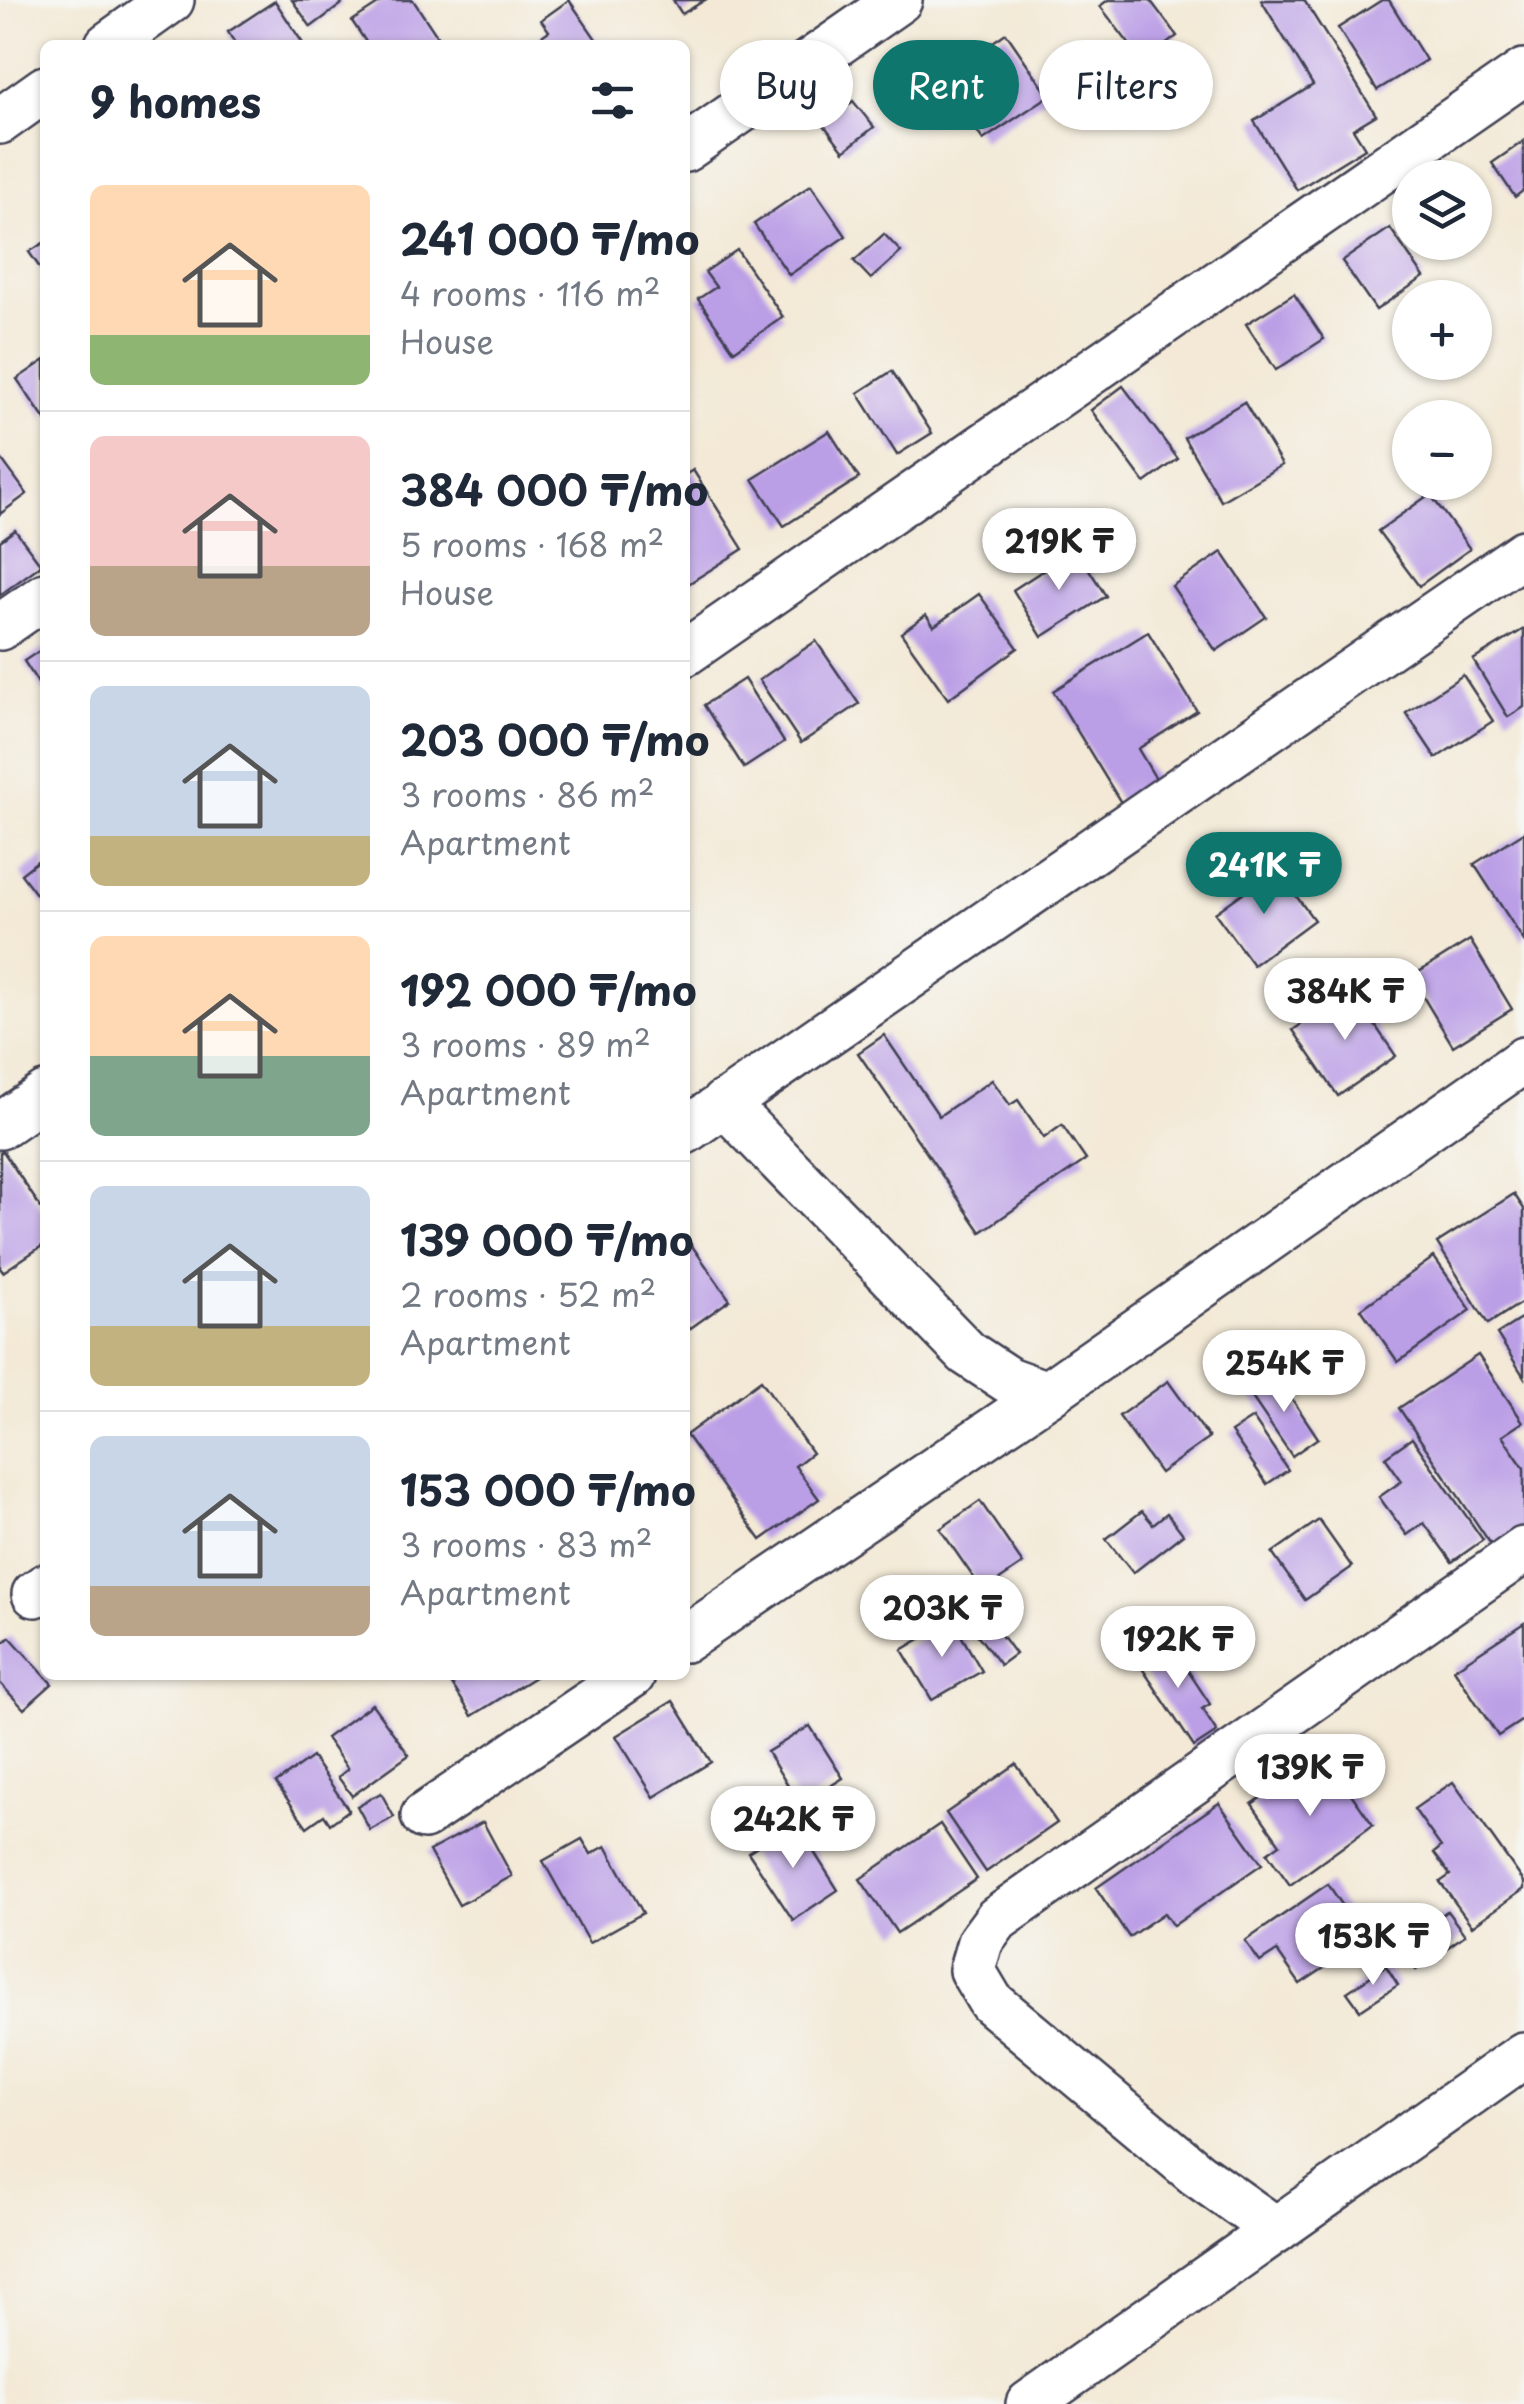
<!DOCTYPE html>
<html lang="en">
<head>
<meta charset="utf-8">
<style>
	body { margin:0; font-family:"Playpen Sans",sans-serif; background:#f6f6f7; color:#1f2937; height:100vh; display:flex; flex-direction:column; font-size:38px; white-space:nowrap }
	* { box-sizing:border-box; margin:0 }
	p { font-size:32px; color:#747a83 }
	.icon { flex:none; width:55px; height:55px; fill:none; stroke:currentColor; stroke-width:2; stroke-linecap:round; stroke-linejoin:round }
	.map { position:relative; flex:1; overflow:hidden }
	.panel { position:absolute; left:40px; top:40px; width:650px; height:1640px; display:flex; flex-direction:column; background:#fff; border-radius:15px; box-shadow:0 2px 8px #0004 }
	.panel>* { flex:none }
	.hud { position:absolute; left:720px; top:40px; width:652px; height:90px; display:flex; gap:20px }
	.controls { position:absolute; left:1392px; top:160px; display:grid; gap:20px }
	.controls a { display:grid; place-items:center; width:100px; height:100px; border-radius:50%; background:#fff; box-shadow:0 2px 8px #0004; font-size:50px }
	.price { position:absolute; translate:-50% -85px; padding:0 22px; border-radius:35px; background:#fff; color:#222; font-size:32px; line-height:65px; filter:drop-shadow(0 2px 5px #0008) }
	.price::after { content:''; position:absolute; left:50%; top:60px; width:30px; height:22px; margin-left:-15px; background:inherit; clip-path:polygon(0 0,100% 0,50% 100%) }
	.price.on { background:#0f766e; color:#fff }
	ul { padding:0; list-style:none }
	li { display:flex; align-items:center; gap:30px; height:250px; padding:0 50px }
	li+li { border-top:2px solid #e0e1e3 }
	li span { display:grid; place-items:center; flex:none; width:280px; height:200px; border-radius:15px; color:#555 }
	li>.icon { margin-inline-start:auto }
	span .icon { width:120px; height:120px; fill:#fffc; stroke-width:1 }
	li b { font-size:42px }
	h2 { display:flex; justify-content:space-between; align-items:center; height:120px; padding:0 50px; font-size:42px }
	.pill { padding:0 35px; border-radius:45px; background:#fff; box-shadow:0 2px 8px #0004; font-size:35px; line-height:90px }
	.pill.on { background:#0f766e; color:#fff }
	.map>svg:first-child { display:block }
	.building { fill:#bb9fe6 }
	.lines { fill:none; stroke-linecap:round; stroke-linejoin:round }
	.minor-casing { stroke:#414052; stroke-width:50 }
	.minor { stroke:#fff; stroke-width:45 }
</style>
</head>
<body>
<div class="map">
<svg width="1524" height="2404" viewBox="0 0 1524 2404">
	<rect width="100%" height="100%" fill="#f6f6f2"/>
	<filter id="ink" filterUnits="userSpaceOnUse"><feTurbulence type="fractalNoise" baseFrequency=".01" numOctaves="2"/><feDisplacementMap in="SourceGraphic" scale="20" xChannelSelector="R" yChannelSelector="G"/><feConvolveMatrix kernelMatrix="1 2 1 2 8 2 1 2 1" color-interpolation-filters="sRGB"/></filter>
	<filter id="wash" filterUnits="userSpaceOnUse"><feTurbulence type="fractalNoise" baseFrequency=".0048" numOctaves="4" result="noise"/><feDisplacementMap in="SourceGraphic" scale="40" xChannelSelector="R" yChannelSelector="G"/><feGaussianBlur stdDeviation="2.25" result="paint"/><feColorMatrix in="noise" values="0 0 0 0 0 0 0 0 0 0 0 0 0 0 0 0 0 1.4 0 .05"/><feComposite in="paint" operator="in"/></filter>
	<g filter="url(#wash)">
		<rect width="100%" height="100%" fill="#f3e9d6"/>
		<g id="blocks">
			<g class="building">
				<path d="M292,0H339L342,4L311,27Z"/>
				<path d="M384,0H413L443,45H368L352,21Z"/>
				<path d="M569,0L600,45H535L533,42L549,31L541,20Z"/>
				<path d="M673,0H705L682,14Z"/>
				<path d="M1108,0H1150L1177,36L1143,62L1100,6Z"/>
				<path d="M1261,0H1304L1376,115L1353,129L1365,148L1297,190L1254,121L1313,85Z"/>
				<path d="M1382,0H1389L1426,60L1377,90L1338,28Z"/>
				<path d="M275,1L304,45H236L228,32Z"/>
				<path d="M1006,33L1049,96L983,140L941,78Z"/>
				<path d="M837,95L846,107L853,101L874,127L844,151L814,112Z"/>
				<path d="M1524,141V190L1515,197L1492,163Z"/>
				<path d="M811,185L846,236L789,275L754,224Z"/>
				<path d="M1390,228L1424,277L1376,310L1342,261Z"/>
				<path d="M884,234L901,252L871,279L854,261Z"/>
				<path d="M45,242V275L29,252Z"/>
				<path d="M737,250L783,317L734,351L698,299L716,287L705,272Z"/>
				<path d="M1294,294L1324,339L1276,370L1246,324Z"/>
				<path d="M45,360V420L17,379Z"/>
				<path d="M892,371L932,433L897,455L858,393Z"/>
				<path d="M1123,386L1178,459L1145,483L1091,410Z"/>
				<path d="M1244,402L1282,465L1221,501L1184,438Z"/>
				<path d="M829,431L859,478L784,526L753,479Z"/>
				<path d="M0,457L27,494L0,514Z"/>
				<path d="M693,470L743,549L685,586V475Z"/>
				<path d="M1430,494L1470,549L1419,586L1378,531Z"/>
				<path d="M15,530L41,565L0,595V541Z"/>
				<path d="M1076,549L1106,596L1042,637L1013,590Z"/>
				<path d="M1222,552L1266,617L1216,651L1172,586Z"/>
				<path d="M979,594L1018,648L948,699L901,633L926,615L934,626Z"/>
				<path d="M1524,629V707L1508,717L1473,660Z"/>
				<path d="M1148,632L1197,711L1138,749L1159,784L1123,806L1053,691Z"/>
				<path d="M816,641L859,704L801,743L759,680Z"/>
				<path d="M45,647V694L24,661Z"/>
				<path d="M1463,675L1493,721L1436,758L1406,713Z"/>
				<path d="M744,679L784,742L744,768L704,705Z"/>
				<path d="M1524,832V941L1474,864Z"/>
				<path d="M45,855V906L21,874Z"/>
				<path d="M1276,869L1314,920L1253,965L1215,913Z"/>
				<path d="M1470,940L1512,1009L1453,1046L1411,977Z"/>
				<path d="M1351,990L1396,1056L1338,1096L1293,1030Z"/>
				<path d="M884,1035L939,1116L992,1080L1010,1105L1018,1100L1044,1138L1062,1125L1086,1160L981,1232L858,1053Z"/>
				<path d="M3,1151L45,1214V1244L3,1272L0,1268V1153Z"/>
				<path d="M1514,1194L1524,1209V1301L1488,1324L1437,1243Z"/>
				<path d="M685,1236L730,1300L685,1332Z"/>
				<path d="M1434,1257L1471,1310L1398,1362L1361,1309Z"/>
				<path d="M1524,1317V1377L1497,1334Z"/>
				<path d="M1478,1355L1523,1422L1502,1436L1524,1468V1532L1496,1552L1399,1408Z"/>
				<path d="M1276,1375L1318,1438L1292,1456L1249,1393Z"/>
				<path d="M761,1380L812,1453L795,1466L819,1499L761,1540L686,1435Z"/>
				<path d="M1168,1381L1209,1438L1160,1473L1119,1416Z"/>
				<path d="M1253,1418L1288,1470L1267,1484L1231,1432Z"/>
				<path d="M1412,1438L1483,1540L1452,1562L1424,1523L1407,1535L1379,1497L1402,1481L1385,1457Z"/>
				<path d="M980,1501L1023,1564L983,1591L940,1529Z"/>
				<path d="M1142,1511L1153,1524L1167,1513L1183,1534L1133,1573L1106,1539Z"/>
				<path d="M1319,1520L1352,1567L1305,1600L1272,1553Z"/>
				<path d="M971,1594L1015,1654L1000,1665L956,1606Z"/>
				<path d="M952,1620L982,1671L932,1700L902,1650Z"/>
				<path d="M1524,1623V1719L1498,1736L1454,1669Z"/>
				<path d="M10,1637L52,1684L24,1709L0,1683V1646Z"/>
				<path d="M1167,1639L1210,1704L1202,1709L1217,1732L1194,1747L1136,1659Z"/>
				<path d="M446,1675H538L472,1716Z"/>
				<path d="M673,1701L711,1762L654,1797L616,1736Z"/>
				<path d="M372,1704L409,1755L352,1796L338,1777L348,1769L326,1738Z"/>
				<path d="M810,1726L843,1778L800,1805L767,1752Z"/>
				<path d="M1323,1754L1373,1825L1290,1885L1267,1853L1280,1844L1252,1804Z"/>
				<path d="M312,1757L349,1810L330,1824L324,1815L307,1827L276,1783Z"/>
				<path d="M1016,1764L1057,1823L986,1872L946,1813Z"/>
				<path d="M1453,1782L1524,1882V1889L1472,1926L1440,1882L1450,1875L1434,1853L1441,1847L1414,1809Z"/>
				<path d="M381,1793L394,1817L370,1830L357,1806Z"/>
				<path d="M1219,1803L1262,1864L1173,1926L1164,1913L1129,1937L1096,1888Z"/>
				<path d="M483,1822L512,1876L459,1905L429,1851Z"/>
				<path d="M795,1822L838,1890L793,1920L748,1852Z"/>
				<path d="M940,1824L977,1879L897,1933L860,1879Z"/>
				<path d="M582,1839L591,1854L606,1846L643,1913L589,1943L543,1861Z"/>
				<path d="M1328,1884L1366,1940L1300,1984L1277,1951L1260,1962L1245,1941Z"/>
				<path d="M1447,1911L1465,1935L1416,1970L1399,1946Z"/>
				<path d="M1386,1966L1398,1985L1360,2010L1347,1992Z"/>
			</g>
		</g>
	</g>
	<g filter="url(#ink)">
		<use href="#blocks" fill-opacity="0" stroke="#414052" stroke-width="2.5"/>
		<g class="lines">
			<g class="minor-casing">
				<g id="minor">
					<path d="M108,45L171,0"/>
					<path d="M0,121L45,89"/>
					<path d="M685,149L899,0"/>
					<path d="M0,627L45,596"/>
					<path d="M685,653L1524,72"/>
					<path d="M724,1103L967,1353L1008,1380L1047,1394L1524,1060"/>
					<path d="M0,1126L45,1095"/>
					<path d="M685,1131L1524,553"/>
					<path d="M35,1594L45,1587"/>
					<path d="M685,1639L1047,1394"/>
					<path d="M424,1816L632,1675"/>
					<path d="M1276,2230L1197,2174L991,2002L972,1970L980,1942L997,1919L1524,1550"/>
					<path d="M1029,2404L1524,2055"/>
				</g>
			</g>
			<use href="#minor" class="minor"/>
		</g>
	</g>
</svg>
<div class="controls">
<a><svg class="icon" aria-label="layers" viewBox="0 0 24 24"><path d="M12 4l9 5-9 5-9-5zM3 14l9 5 9-5"/></svg></a>
<a>+</a>
<a>−</a>
</div>
<b class="price" style="left:1059px;top:593px">219K ₸</b>
<b class="price on" style="left:1264px;top:917px">241K ₸</b>
<b class="price" style="left:1345px;top:1043px">384K ₸</b>
<b class="price" style="left:1284px;top:1415px">254K ₸</b>
<b class="price" style="left:942px;top:1660px">203K ₸</b>
<b class="price" style="left:1178px;top:1691px">192K ₸</b>
<b class="price" style="left:1310px;top:1819px">139K ₸</b>
<b class="price" style="left:793px;top:1871px">242K ₸</b>
<b class="price" style="left:1373px;top:1988px">153K ₸</b>
<div class="hud">
<a class="pill">Buy</a>
<a class="pill on">Rent</a>
<a class="pill">Filters</a>
</div>
<section class="panel">
<h2>9 homes<svg class="icon" aria-label="filters" viewBox="0 0 24 24"><path d="M4 7h16M4 17h16"/><circle cx="9" cy="7" r="2"/><circle cx="15" cy="17" r="2"/></svg></h2>
<ul>
<li><span style="background:linear-gradient(#ffd9b3 75%,#8fb573 0)"><svg class="icon" aria-label="home" viewBox="0 0 24 24"><path d="M3 11l9-7 9 7M6 9v11h12V9"/></svg></span><div><b>241 000 ₸/mo</b><p>4 rooms · 116 m²</p><p>House</p></div></li>
<li><span style="background:linear-gradient(#f6c9c9 65%,#b9a48a 0)"><svg class="icon" aria-label="home" viewBox="0 0 24 24"><path d="M3 11l9-7 9 7M6 9v11h12V9"/></svg></span><div><b>384 000 ₸/mo</b><p>5 rooms · 168 m²</p><p>House</p></div></li>
<li><span style="background:linear-gradient(#c9d6e8 75%,#c2b280 0)"><svg class="icon" aria-label="home" viewBox="0 0 24 24"><path d="M3 11l9-7 9 7M6 9v11h12V9"/></svg></span><div><b>203 000 ₸/mo</b><p>3 rooms · 86 m²</p><p>Apartment</p></div></li>
<li><span style="background:linear-gradient(#ffd9b3 60%,#7fa58c 0)"><svg class="icon" aria-label="home" viewBox="0 0 24 24"><path d="M3 11l9-7 9 7M6 9v11h12V9"/></svg></span><div><b>192 000 ₸/mo</b><p>3 rooms · 89 m²</p><p>Apartment</p></div></li>
<li><span style="background:linear-gradient(#c9d6e8 70%,#c2b280 0)"><svg class="icon" aria-label="home" viewBox="0 0 24 24"><path d="M3 11l9-7 9 7M6 9v11h12V9"/></svg></span><div><b>139 000 ₸/mo</b><p>2 rooms · 52 m²</p><p>Apartment</p></div></li>
<li><span style="background:linear-gradient(#c9d6e8 75%,#b9a48a 0)"><svg class="icon" aria-label="home" viewBox="0 0 24 24"><path d="M3 11l9-7 9 7M6 9v11h12V9"/></svg></span><div><b>153 000 ₸/mo</b><p>3 rooms · 83 m²</p><p>Apartment</p></div></li>
</ul>
</section>
</div>
</body>
</html>
